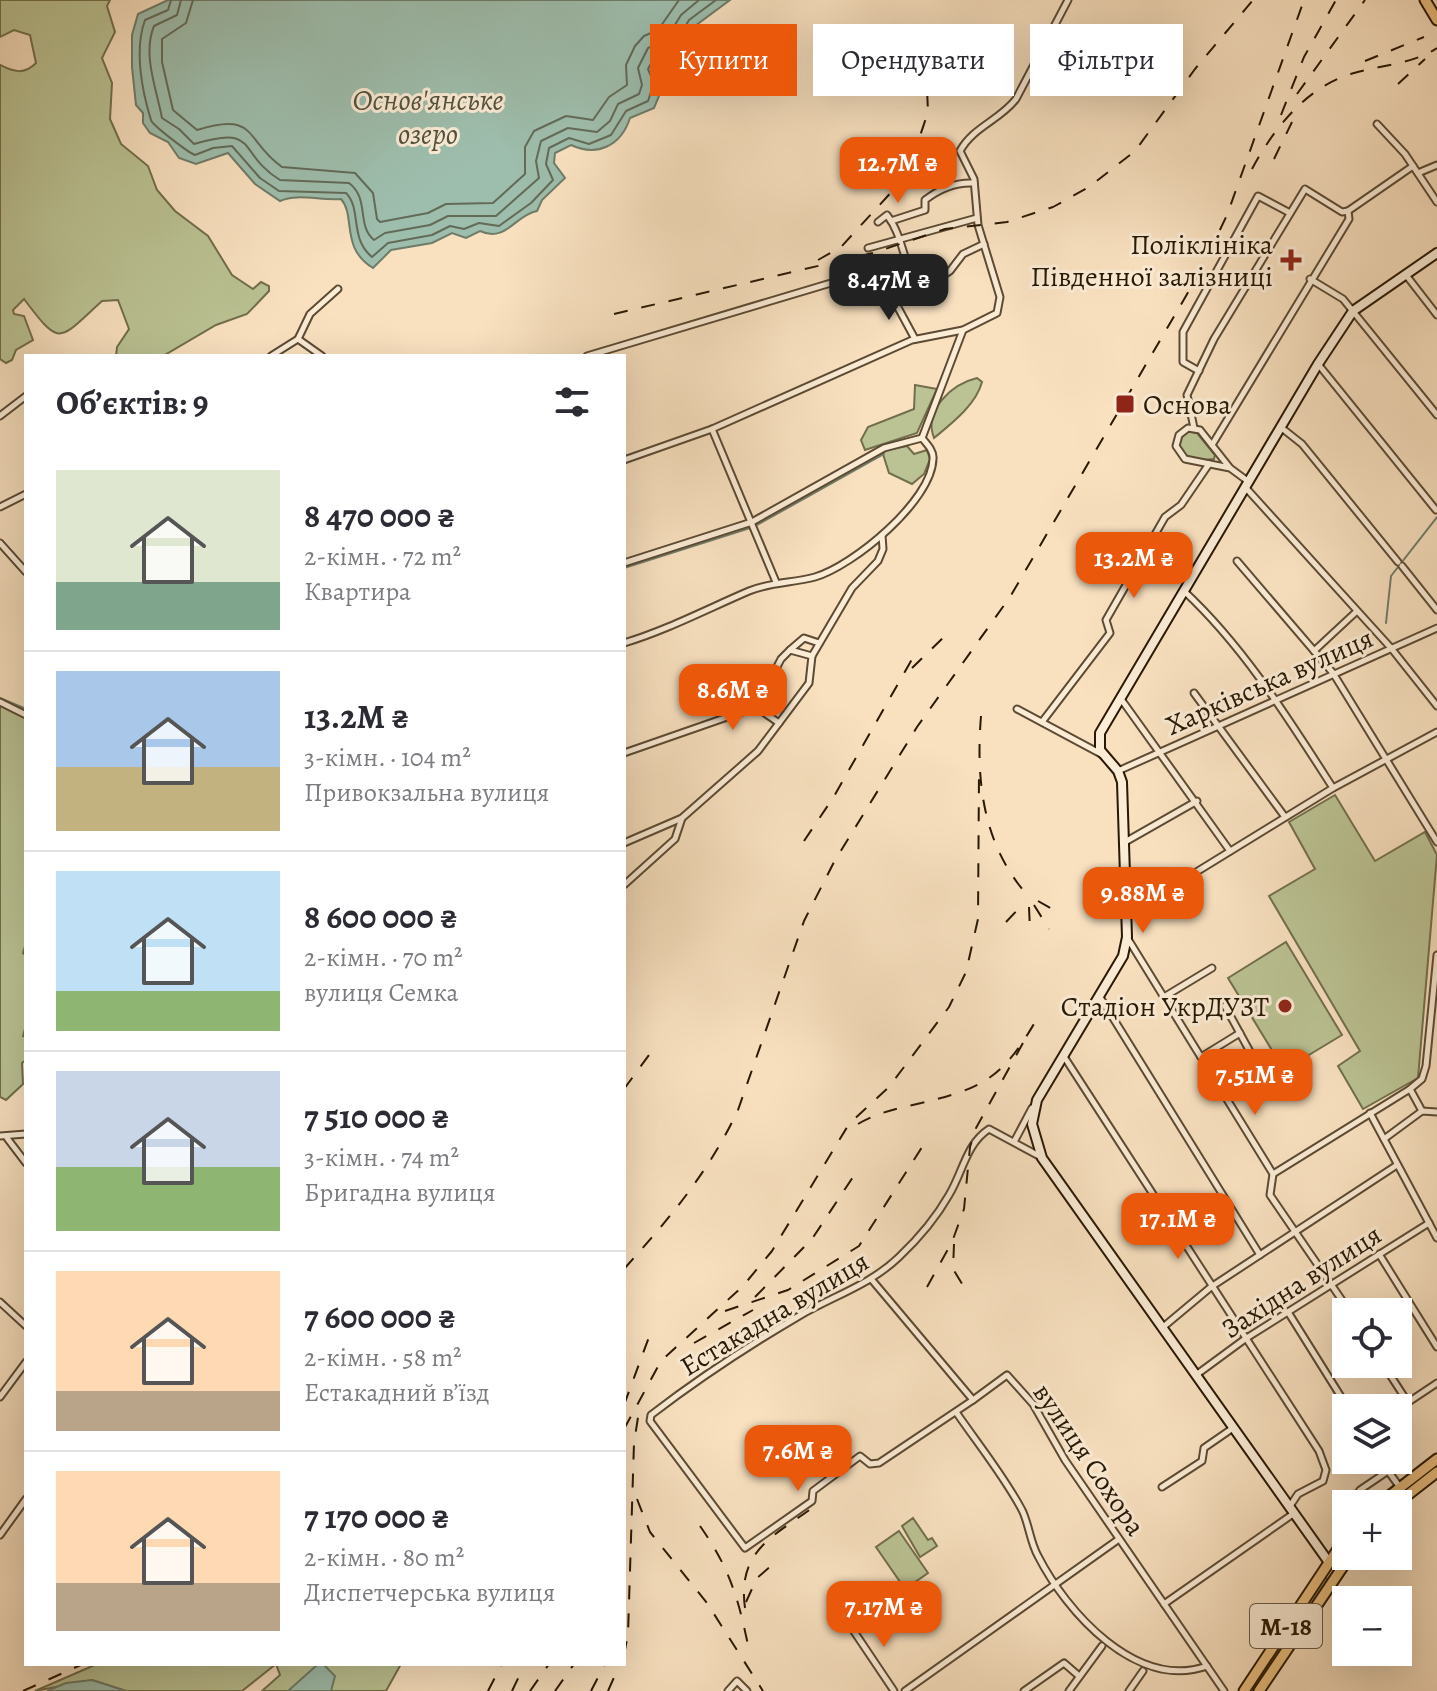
<!DOCTYPE html>
<html lang="uk">
<head>
<meta charset="utf-8">
<style>
	body { margin:0; font-family:Alegreya,serif; background:#f7f7f7; color:#2b2b33; height:100vh; display:flex; flex-direction:column; font-size:30px; white-space:nowrap }
	* { box-sizing:border-box; margin:0 }
	p { font-size:26px; color:#7c7c81 }
	.icon { flex:none; width:44px; height:44px; fill:none; stroke:currentColor; stroke-width:2; stroke-linecap:round; stroke-linejoin:round }
	.map { position:relative; flex:1; overflow:hidden }
	.drawer { position:absolute; left:24px; top:354px; width:602px; height:1312px; display:flex; flex-direction:column; background:#fff; border-radius:0px; box-shadow:0 8px 32px #0002 }
	.drawer>* { flex:none }
	.hud { position:absolute; left:650px; top:24px; width:666px; height:72px; display:flex; gap:16px }
	.controls { position:absolute; left:1332px; top:1298px; display:grid; gap:16px }
	.controls a { display:grid; place-items:center; width:80px; height:80px; border-radius:0px; background:#fff; box-shadow:0 8px 32px #0002; font-size:40px }
	.price { position:absolute; translate:-50% -68px; padding:0 18px; border-radius:16px; background:#ea580c; color:#fff; font-size:26px; line-height:52px; filter:drop-shadow(0 2px 4px #0008) }
	.price::after { content:''; position:absolute; left:50%; top:48px; width:24px; height:18px; margin-left:-12px; background:inherit; clip-path:polygon(0 0,100% 0,50% 100%) }
	.price.current { background:#222; color:#fff }
	ul { padding:0; list-style:none }
	li { display:flex; align-items:center; gap:24px; height:200px; padding:0 32px }
	li+li { border-top:2px solid #e1e1e2 }
	li span { display:grid; place-items:center; flex:none; width:224px; height:160px; border-radius:0px; color:#555 }
	li>.icon { margin-inline-start:auto }
	span .icon { width:96px; height:96px; fill:#fffc; stroke-width:1 }
	li b { font-size:34px }
	h2 { display:flex; justify-content:space-between; align-items:center; height:96px; padding:0 32px; font-size:34px }
	.tag { padding:0 28px; border-radius:0px; background:#fff; box-shadow:0 8px 32px #0002; font-size:28px; line-height:72px }
	.tag.current { background:#ea580c; color:#fff }
	.map>svg:first-child { display:block }
	.green { fill:#bbc394; stroke:#726e4c; stroke-width:2 }
	.water { fill:#9ebead; stroke:#6f7c69; stroke-width:2 }
	.lines { fill:none; stroke-linecap:round; stroke-linejoin:round }
	.shore { stroke:#636b58; stroke-width:2 }
	.stream { stroke:#6f7c69; stroke-width:2 }
	.minor-casing { stroke:#5c4a33; stroke-width:9 }
	.secondary-casing { stroke:#281804; stroke-width:12 }
	.primary-casing { stroke:#281804; stroke-width:13 }
	.minor { stroke:#fbecd6; stroke-width:5 }
	.secondary { stroke:#fbecd6; stroke-width:8 }
	.primary { stroke:#ecc080; stroke-width:9 }
	.rail { stroke:#281804; stroke-width:2; stroke-dasharray:14 14; stroke-linecap:butt }
	.poi-dot { fill:#8f2418; stroke:#fbecd6; stroke-width:3 }
	.labels { text-anchor:middle; stroke-width:6; stroke-linejoin:round; paint-order:stroke }
	.shield { fill:#fbecd6; stroke:#675843; stroke-width:2 }
	.shield-label { font-size:26px; font-weight:bold; fill:#281804 }
	.poi-label { font-size:28px; fill:#281804; stroke:#fbecd6; text-anchor:end }
	.street-label { font-size:28px; fill:#281804; stroke:#fbecd6 }
	.water-label { font-size:30px; font-style:italic; fill:#51523f; stroke:#fbecd6 }
</style>
</head>
<body>
<div class="map">
<svg width="1437" height="1691" viewBox="0 0 1437 1691">
	<rect width="100%" height="100%" fill="#f9e1c0"/>
	<filter id="stains"><feTurbulence type="fractalNoise" baseFrequency=".0025" numOctaves="4"/><feColorMatrix values="0 0 0 0 .2 0 0 0 0 .09 0 0 0 0 .02 0 0 0 .5 -.17"/></filter>
	<radialGradient id="worn" r=".72"><stop offset=".6" stop-color="#630" stop-opacity="0"/><stop offset="1" stop-color="#630" stop-opacity=".3"/></radialGradient>
	<g class="green">
		<path d="M0,0H110L107,6L115,32L102,58L112,83L110,119L121,144L148,166L157,190L175,211L208,236L232,275L253,289L261,282L269,286V291L247,314L216,325L163,356H116L117,347L129,329L118,300L102,301C58,341 61,348 24,299L13,310L14,314L24,316L33,340L16,350L12,360L6,363L0,359V65C14,72 24,75 36,63L30,35L14,30L0,37Z"/>
		<path d="M977,378L982,382C976,405 951,424 934,438C923,410 952,384 977,378Z"/>
		<path d="M915,385L937,389L917,433L865,450L861,440L868,427L914,409Z"/>
		<path d="M1187,431L1197,433L1215,455L1214,459C1198,461 1180,460 1179,440Z"/>
		<path d="M907,446L914,454L927,450L930,459L924,474L912,484L889,473L882,451Z"/>
		<path d="M0,703L26,716V943L23,953L26,956V1025L23,1036L26,1037V1060L22,1063L23,1084L6,1100L0,1097Z"/>
		<path d="M1335,795L1375,861L1425,832L1437,855L1418,1078L1363,1109L1338,1066L1360,1051L1269,896L1315,869L1289,822Z"/>
		<path d="M1286,942L1342,1035L1284,1070L1228,978Z"/>
		<path d="M913,1518L928,1540L932,1538L937,1546L920,1557L902,1526Z"/>
		<path d="M899,1531L928,1573L905,1589L876,1547Z"/>
		<path d="M1323,1576L1328,1580L1255,1691H1248Z"/>
		<path d="M97,1664H401L386,1691H262L280,1675L276,1664L242,1691H126L92,1680L35,1691Z"/>
	</g>
	<g class="water">
		<path d="M168,0H730L695,26L677,58L661,61L655,71L664,84L654,108L630,118C621,146 597,157 571,145L555,153L554,163L565,178L542,200L537,211C515,215 506,243 480,231L466,238L452,233L432,243L391,250L373,268C340,248 356,216 341,199C322,201 297,193 280,201L255,184L228,153L196,164L179,158L168,142L150,133L143,123V113L136,105L132,67V35L138,14Z"/>
		<path d="M317,1665H324L335,1676L331,1691H288Z"/>
		<path d="M92,1680L126,1691H47L66,1683Z"/>
	</g>
	<g class="lines">
		<g class="shore">
			<path d="M171,0L168,10L145,20C134,50 142,91 151,120C152,125 189,153 195,155L213,148L232,146L260,178L279,191L346,193C362,209 349,238 372,257L388,243L432,235L450,226L464,229L479,223L499,226L531,203L553,180L546,164L549,148L569,138L589,144L611,135L626,111L648,101L654,83L648,69L655,56L672,50L689,20L716,0"/>
			<path d="M181,0L177,15L154,26C142,55 157,90 162,118L179,129L194,144C260,124 236,153 280,180L349,183C370,199 356,225 374,240L385,233L430,225L448,216H496L539,178L536,161L541,141L568,128L597,132L610,121L618,104L639,94L642,85L638,68L648,48L665,41L681,15L699,0"/>
			<path d="M193,0L186,23L162,39V62L173,110L197,130C258,111 244,140 282,167L355,173L373,193L377,219L380,222L428,213L446,204L493,203L525,174V147L534,131L566,116L593,120L609,97L627,85L626,65L635,46L644,36L658,30L679,0"/>
		</g>
		<g class="stream">
			<path d="M757,525L884,454"/>
			<path d="M624,568L750,528"/>
			<path d="M1386,623L1391,576L1437,517"/>
			<path d="M0,698L26,709"/>
		</g>
		<g class="minor-casing">
			<g id="minor">
				<path d="M1377,124L1405,154L1437,202"/>
				<path d="M1418,173L1437,165"/>
				<path d="M891,221L925,210V200C939,189 956,182 974,183"/>
				<path d="M878,222L887,215C903,236 903,262 916,284"/>
				<path d="M868,248L977,218"/>
				<path d="M1406,275L1437,315"/>
				<path d="M1310,279L1343,299L1437,415"/>
				<path d="M889,291L935,281L950,271L963,254L984,244"/>
				<path d="M298,339L310,314L338,289"/>
				<path d="M271,356L298,339L322,356"/>
				<path d="M587,356L871,271L882,278L915,339"/>
				<path d="M1318,364L1436,510"/>
				<path d="M1199,371L1183,362V332L1258,196L1290,213"/>
				<path d="M0,416L26,396"/>
				<path d="M1194,428L1187,395L1214,339L1305,189L1342,212L1348,211"/>
				<path d="M712,429L776,582"/>
				<path d="M1283,429L1302,444L1398,562"/>
				<path d="M922,438L963,330"/>
				<path d="M1212,445L1349,219L1348,211L1413,166"/>
				<path d="M624,460L712,429L912,340L963,330L997,313L1000,297L978,225L974,179L960,151C973,127 1000,120 1016,99L1068,0"/>
				<path d="M1230,468L1185,459L1176,446L1179,435L1188,428L1200,430L1230,468L1249,482"/>
				<path d="M1246,488L1391,648L1437,706"/>
				<path d="M0,507L26,494"/>
				<path d="M0,543L26,572"/>
				<path d="M1237,561L1333,673L1437,842"/>
				<path d="M624,563L752,522L884,448L922,438"/>
				<path d="M1402,566L1437,610"/>
				<path d="M1184,591C1244,647 1288,718 1333,788"/>
				<path d="M624,643C667,630 707,609 749,591C771,582 793,583 815,577C853,566 932,501 933,459C934,451 927,444 922,438"/>
				<path d="M790,650L804,638L819,643"/>
				<path d="M1314,651L1357,611"/>
				<path d="M1194,693L1285,817"/>
				<path d="M1121,699L1230,851"/>
				<path d="M0,702L26,715"/>
				<path d="M756,707L779,723"/>
				<path d="M1017,709L1103,755"/>
				<path d="M1042,722L1110,633L1106,620L1165,517L1181,505L1209,464"/>
				<path d="M624,753L756,707L781,659L790,650L812,656"/>
				<path d="M1118,771L1437,628"/>
				<path d="M1125,842L1197,801"/>
				<path d="M624,843L682,818L758,751L809,683L812,656L852,588L878,561L883,549L882,535"/>
				<path d="M624,885L675,839L682,818"/>
				<path d="M1128,914L1333,788L1437,732"/>
				<path d="M1128,939L1273,1174L1270,1195L1350,1312"/>
				<path d="M1100,997L1260,1255"/>
				<path d="M1164,997L1212,968"/>
				<path d="M1225,1006L1254,1059"/>
				<path d="M1063,1055L1319,1451L1326,1470L1323,1481L1298,1494L1290,1506"/>
				<path d="M1201,1057L1240,1033"/>
				<path d="M1422,1111L1410,1089L1422,1079L1426,1066L1437,955"/>
				<path d="M1370,1113L1437,1238"/>
				<path d="M0,1136L26,1134"/>
				<path d="M7,1138L26,1163"/>
				<path d="M1384,1139L1422,1111L1437,1112"/>
				<path d="M1014,1142L1032,1108"/>
				<path d="M1273,1174L1410,1089"/>
				<path d="M1379,1254L1437,1347"/>
				<path d="M872,1280L973,1400L1007,1375L1033,1404L1065,1460L1224,1691"/>
				<path d="M0,1302L26,1326"/>
				<path d="M1288,1312L1348,1408"/>
				<path d="M1162,1328L1211,1287L1397,1165"/>
				<path d="M1383,1364L1407,1401"/>
				<path d="M1196,1375L1245,1339L1429,1223"/>
				<path d="M0,1397L26,1362"/>
				<path d="M973,1400L879,1463L870,1464L860,1456L813,1491L812,1501L745,1548L650,1421L651,1415C698,1379 748,1346 799,1316C833,1296 870,1285 899,1257C918,1239 936,1218 949,1195C963,1172 966,1144 989,1129L1041,1157"/>
				<path d="M1398,1409L1437,1383"/>
				<path d="M956,1412C978,1444 1004,1476 1022,1510C1029,1524 1030,1542 1038,1556C1066,1611 1136,1691 1207,1666"/>
				<path d="M1380,1460L1399,1486"/>
				<path d="M1162,1487L1202,1461L1204,1448L1233,1428"/>
				<path d="M1350,1504L1360,1490L1388,1471"/>
				<path d="M1341,1515L1346,1509"/>
				<path d="M0,1535L26,1499"/>
				<path d="M1164,1604L1293,1514"/>
				<path d="M849,1624L894,1691"/>
				<path d="M728,1691L737,1681L747,1691"/>
				<path d="M905,1691L1119,1539"/>
				<path d="M1024,1691L1064,1663L1079,1676"/>
				<path d="M1069,1691L1102,1646"/>
				<path d="M1129,1691L1143,1671"/>
			</g>
		</g>
		<g class="secondary-casing">
			<path id="secondary" d="M1328,1561L1042,1158L1032,1124L1037,1100L1123,956L1127,937L1122,782L1118,771L1100,750V733L1318,364L1353,311L1437,253"/>
		</g>
		<g class="primary-casing">
			<g id="primary">
				<path d="M1425,0L1437,20"/>
				<path d="M1379,1504L1437,1459"/>
				<path d="M1396,1504L1437,1472"/>
				<path d="M1244,1691L1346,1537"/>
				<path d="M1259,1691L1350,1556"/>
			</g>
		</g>
		<use href="#minor" class="minor"/>
		<use href="#secondary" class="secondary"/>
		<use href="#primary" class="primary"/>
		<g class="rail">
			<path d="M1365,61L1424,37"/>
			<path d="M1398,84L1425,59"/>
			<path d="M1297,94L1365,0"/>
			<path d="M1281,115L1304,57L1336,0"/>
			<path d="M1274,159L1292,122"/>
			<path d="M1252,169C1274,128 1307,86 1354,73C1382,65 1413,64 1437,48"/>
			<path d="M818,260L841,247L907,175L928,112L926,64"/>
			<path d="M614,314L873,253L945,229L1007,222L1053,207L1089,187L1135,151L1195,69L1253,0"/>
			<path d="M912,668L951,630"/>
			<path d="M981,716C976,778 982,840 1023,890"/>
			<path d="M804,841L833,798L915,654"/>
			<path d="M1038,901L1059,913"/>
			<path d="M1034,905L1049,929"/>
			<path d="M1029,907L1030,930"/>
			<path d="M1006,922L1023,904"/>
			<path d="M624,1089L652,1051"/>
			<path d="M858,1124C876,1113 896,1109 917,1104C985,1088 1003,1078 1038,1017"/>
			<path d="M954,1244L953,1269L964,1287"/>
			<path d="M624,1269C669,1219 709,1172 738,1110L804,921L834,862L917,727L1010,597L1200,272L1227,215L1304,0"/>
			<path d="M927,1287L952,1242L964,1209L970,1147L976,1128L1024,1041"/>
			<path d="M755,1297L812,1239L855,1174"/>
			<path d="M725,1311L788,1290L859,1246L924,1144"/>
			<path d="M694,1343L753,1310"/>
			<path d="M624,1405L649,1337"/>
			<path d="M624,1429L661,1361L743,1286L772,1251L849,1124L889,1087L949,1007L966,972L978,919L979,774"/>
			<path d="M637,1499L650,1532L707,1603L763,1691"/>
			<path d="M700,1526C729,1567 738,1597 748,1645"/>
			<path d="M746,1602L757,1578L771,1566"/>
			<path d="M745,1608C737,1550 774,1536 815,1506"/>
			<path d="M624,1655L628,1634L634,1443L639,1411"/>
			<path d="M23,1691L83,1664"/>
			<path d="M488,1691L502,1664"/>
			<path d="M512,1691L525,1664"/>
			<path d="M530,1691L549,1664"/>
			<path d="M555,1691L574,1664"/>
			<path d="M591,1691L605,1664"/>
			<path d="M608,1691L620,1664"/>
		</g>
	</g>
	<g class="poi-dot">
		<path d="M1287 248h8v8h8v8h-8v8h-8v-8h-8v-8h8z"/>
		<rect x="1115" y="394" width="20" height="20" rx="4"/>
		<circle cx="1285" cy="1006" r="8"/>
	</g>
	<g class="labels">
		<rect class="shield" x="1250" y="1604" width="72" height="44" rx="6"/>
		<g class="shield-label">
			<text x="1286" y="1635">М-18</text>
		</g>
		<g class="poi-label">
			<text x="1273" y="254">Поліклініка<tspan x="1273" dy="32">Південної залізниці</tspan></text>
			<text x="1143" y="414" text-anchor="start">Основа</text>
			<text x="1269" y="1016">Стадіон УкрДУЗТ</text>
		</g>
		<g class="street-label">
			<text transform="translate(1269 681) rotate(-24)" y="10">Харківська вулиця</text>
			<text transform="translate(1301 1281) rotate(-33)" y="10">Західна вулиця</text>
			<text transform="translate(774 1313) rotate(-31)" y="10">Естакадна вулиця</text>
			<text transform="translate(1090 1459) rotate(56)" y="10">вулиця Сохора</text>
		</g>
		<g class="water-label">
			<text x="428" y="110">Основ'янське<tspan x="428" dy="34">озеро</tspan></text>
		</g>
	</g>
	<rect width="100%" height="100%" filter="url(#stains)"/>
	<rect width="100%" height="100%" fill="url(#worn)"/>
</svg>
<div class="controls">
<a><svg class="icon" aria-label="locate" viewBox="0 0 24 24"><circle cx="12" cy="12" r="6"/><path d="M12 2v4M12 18v4M2 12h4M18 12h4"/></svg></a>
<a><svg class="icon" aria-label="layers" viewBox="0 0 24 24"><path d="M12 4l9 5-9 5-9-5zM3 14l9 5 9-5"/></svg></a>
<a>+</a>
<a>−</a>
</div>
<b class="price" style="left:898px;top:205px">12.7M ₴</b>
<b class="price current" style="left:889px;top:322px">8.47M ₴</b>
<b class="price" style="left:1134px;top:600px">13.2M ₴</b>
<b class="price" style="left:733px;top:732px">8.6M ₴</b>
<b class="price" style="left:1143px;top:935px">9.88M ₴</b>
<b class="price" style="left:1255px;top:1117px">7.51M ₴</b>
<b class="price" style="left:1178px;top:1261px">17.1M ₴</b>
<b class="price" style="left:798px;top:1493px">7.6M ₴</b>
<b class="price" style="left:884px;top:1649px">7.17M ₴</b>
<div class="hud">
<a class="tag current">Купити</a>
<a class="tag">Орендувати</a>
<a class="tag">Фільтри</a>
</div>
<section class="drawer">
<h2>Об’єктів: 9<svg class="icon" aria-label="filters" viewBox="0 0 24 24"><path d="M4 7h16M4 17h16"/><circle cx="9" cy="7" r="2"/><circle cx="15" cy="17" r="2"/></svg></h2>
<ul>
<li><span style="background:linear-gradient(#dfe7d0 70%,#7fa58c 0)"><svg class="icon" aria-label="home" viewBox="0 0 24 24"><path d="M3 11l9-7 9 7M6 9v11h12V9"/></svg></span><div><b>8 470 000 ₴</b><p>2-кімн. · 72 m²</p><p>Квартира</p></div></li>
<li><span style="background:linear-gradient(#a9c7e8 60%,#c2b280 0)"><svg class="icon" aria-label="home" viewBox="0 0 24 24"><path d="M3 11l9-7 9 7M6 9v11h12V9"/></svg></span><div><b>13.2M ₴</b><p>3-кімн. · 104 m²</p><p>Привокзальна вулиця</p></div></li>
<li><span style="background:linear-gradient(#bfe0f5 75%,#8fb573 0)"><svg class="icon" aria-label="home" viewBox="0 0 24 24"><path d="M3 11l9-7 9 7M6 9v11h12V9"/></svg></span><div><b>8 600 000 ₴</b><p>2-кімн. · 70 m²</p><p>вулиця Семка</p></div></li>
<li><span style="background:linear-gradient(#c9d6e8 60%,#8fb573 0)"><svg class="icon" aria-label="home" viewBox="0 0 24 24"><path d="M3 11l9-7 9 7M6 9v11h12V9"/></svg></span><div><b>7 510 000 ₴</b><p>3-кімн. · 74 m²</p><p>Бригадна вулиця</p></div></li>
<li><span style="background:linear-gradient(#ffd9b3 75%,#b9a48a 0)"><svg class="icon" aria-label="home" viewBox="0 0 24 24"><path d="M3 11l9-7 9 7M6 9v11h12V9"/></svg></span><div><b>7 600 000 ₴</b><p>2-кімн. · 58 m²</p><p>Естакадний в’їзд</p></div></li>
<li><span style="background:linear-gradient(#ffd9b3 70%,#b9a48a 0)"><svg class="icon" aria-label="home" viewBox="0 0 24 24"><path d="M3 11l9-7 9 7M6 9v11h12V9"/></svg></span><div><b>7 170 000 ₴</b><p>2-кімн. · 80 m²</p><p>Диспетчерська вулиця</p></div></li>
</ul>
</section>
</div>
</body>
</html>
